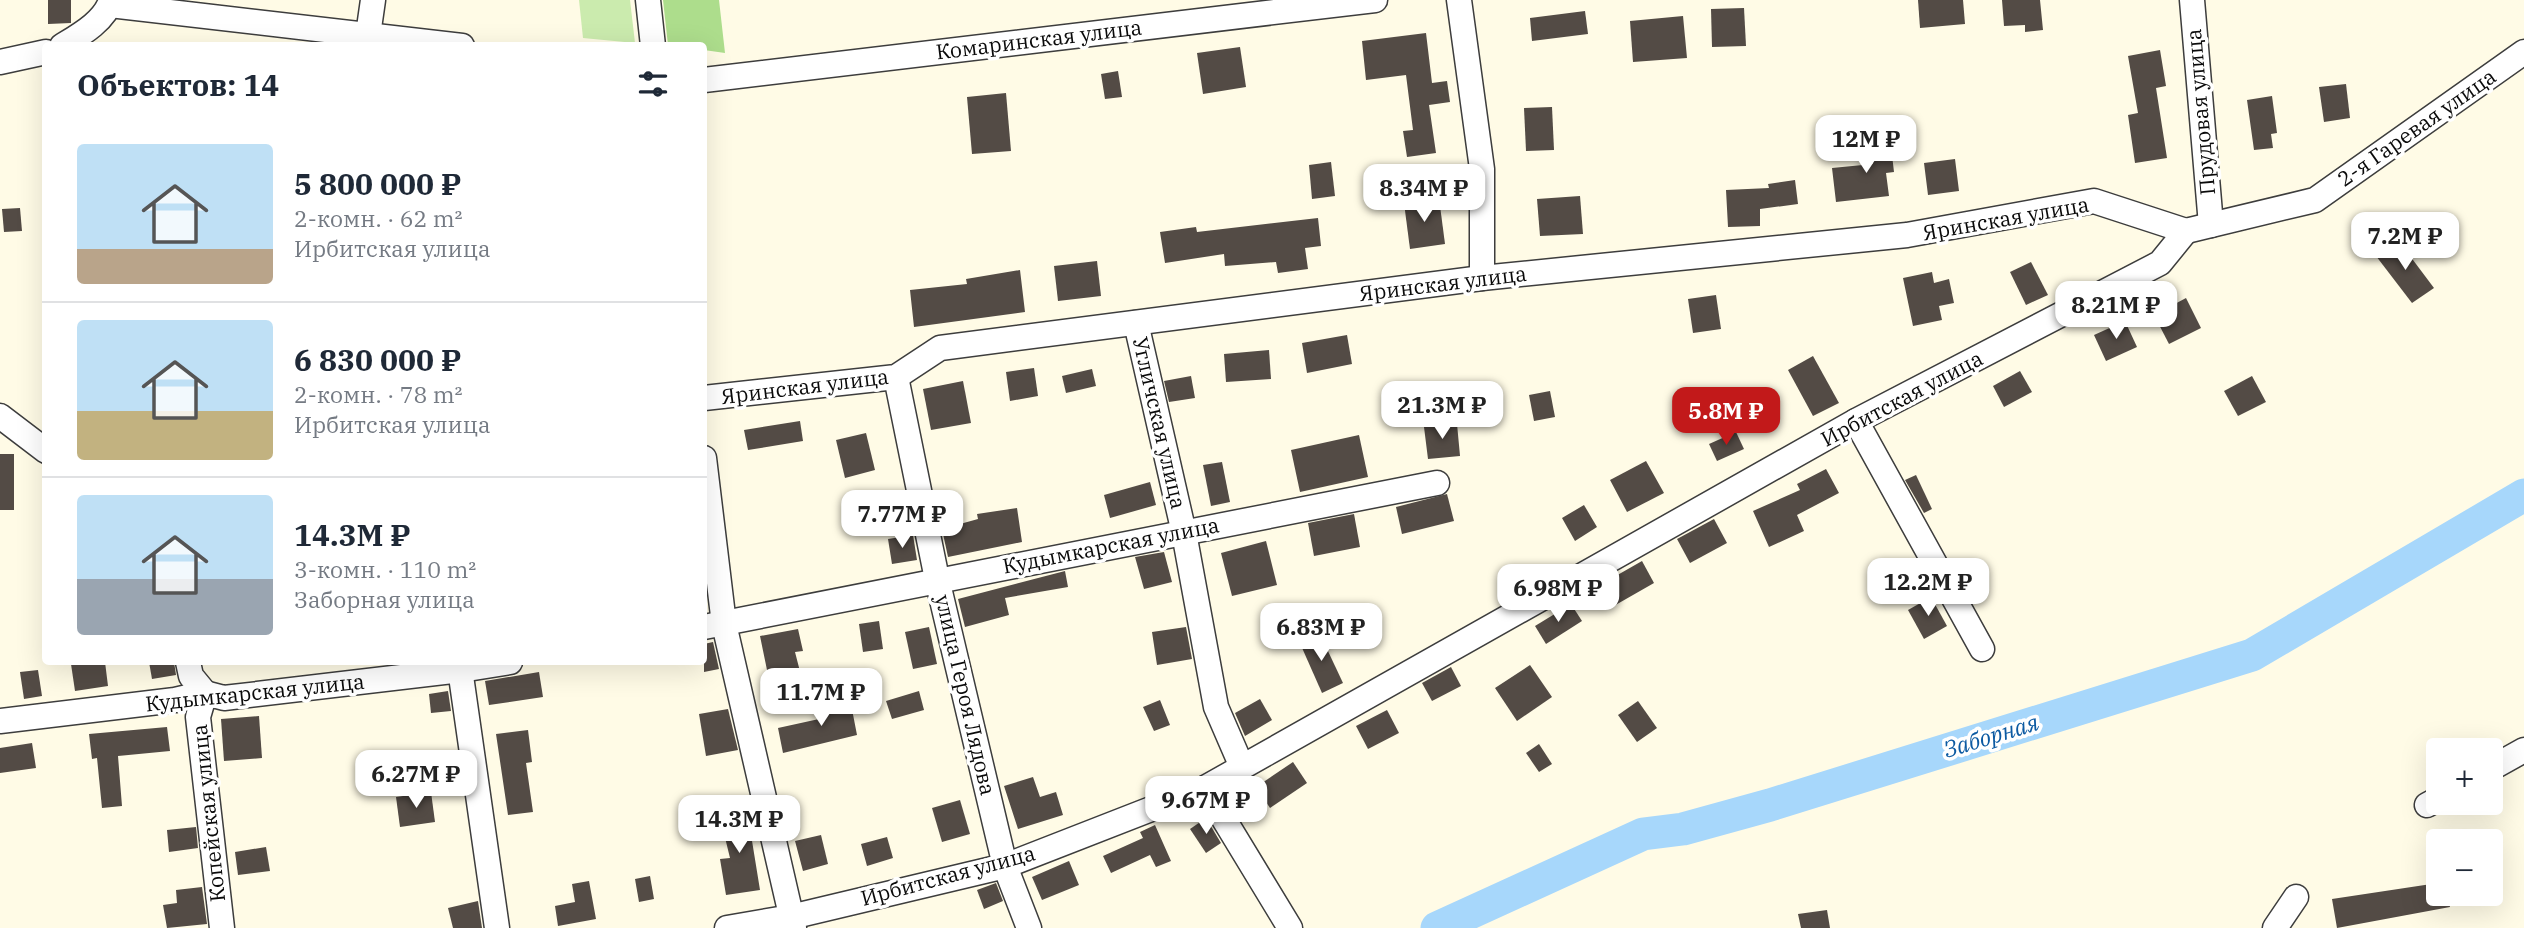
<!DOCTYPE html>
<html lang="ru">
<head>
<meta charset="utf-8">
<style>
	body { margin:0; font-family:"IBM Plex Serif",serif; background:#f6f6f7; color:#1f2937; height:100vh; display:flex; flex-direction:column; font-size:26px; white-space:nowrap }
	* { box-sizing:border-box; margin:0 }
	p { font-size:23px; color:#747a83 }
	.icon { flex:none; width:38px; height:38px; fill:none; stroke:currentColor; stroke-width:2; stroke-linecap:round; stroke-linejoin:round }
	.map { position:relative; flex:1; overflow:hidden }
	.side { position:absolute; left:42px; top:42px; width:665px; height:623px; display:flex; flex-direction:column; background:#fff; border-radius:7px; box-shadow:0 7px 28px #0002 }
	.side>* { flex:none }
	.tools { position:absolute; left:2426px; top:738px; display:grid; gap:14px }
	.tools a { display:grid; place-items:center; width:77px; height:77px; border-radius:7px; background:#fff; box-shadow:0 7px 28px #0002; font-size:35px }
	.price { position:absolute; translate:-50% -60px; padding:0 16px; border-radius:14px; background:#fff; color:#222; font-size:23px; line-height:46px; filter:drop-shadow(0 2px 4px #0008) }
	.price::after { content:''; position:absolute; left:50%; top:42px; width:21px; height:16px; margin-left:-10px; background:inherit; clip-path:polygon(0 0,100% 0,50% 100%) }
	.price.current { background:#c2191a; color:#fff }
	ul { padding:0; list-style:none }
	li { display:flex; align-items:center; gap:21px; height:175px; padding:0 35px }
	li+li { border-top:2px solid #e0e1e3 }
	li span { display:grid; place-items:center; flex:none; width:196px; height:140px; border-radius:7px; color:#555 }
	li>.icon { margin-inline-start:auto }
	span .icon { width:84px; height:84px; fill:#fffc; stroke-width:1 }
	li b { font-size:30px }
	h2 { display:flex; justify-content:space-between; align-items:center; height:84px; padding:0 35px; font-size:30px }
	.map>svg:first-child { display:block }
	.green { fill:#cbebae }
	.forest { fill:#addd8c }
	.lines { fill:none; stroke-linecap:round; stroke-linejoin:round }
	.river { stroke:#a7d7fb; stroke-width:33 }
	.building { fill:#534b45 }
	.minor-casing { stroke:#3d3d3d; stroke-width:27 }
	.minor { stroke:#fff; stroke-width:24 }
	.labels { text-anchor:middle; stroke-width:7; stroke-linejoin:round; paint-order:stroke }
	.street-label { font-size:21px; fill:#0a0a0a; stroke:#fff }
	.water-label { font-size:23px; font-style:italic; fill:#0c5aa2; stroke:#fff }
</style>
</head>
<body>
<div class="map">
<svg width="2524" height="928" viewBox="0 0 2524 928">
	<rect width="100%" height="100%" fill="#fffbe6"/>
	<path class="green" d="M579,0H630L635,43L583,38Z"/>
	<path class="forest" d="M663,0H719L725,53L704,50V46L668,45Z"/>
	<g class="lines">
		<path class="river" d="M1437,928L1643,834L1683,829L1770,805L2252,655L2524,495"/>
	</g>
	<g class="building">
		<path d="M48,0H71V23L48,24Z"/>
		<path d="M1918,0H1963L1965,24L1920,28Z"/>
		<path d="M2002,0H2040L2043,30L2025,32V25L2004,26Z"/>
		<path d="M1744,8L1746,46L1712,47L1711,9Z"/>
		<path d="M1585,11L1588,34L1532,41L1530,18Z"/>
		<path d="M1683,16L1687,58L1633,62L1630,21Z"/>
		<path d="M1426,33L1432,83L1447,81L1450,102L1429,105L1436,153L1407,157L1403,131L1413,130L1406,75L1366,80L1362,41Z"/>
		<path d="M1240,47L1246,87L1203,94L1197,53Z"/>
		<path d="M2160,50L2166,86L2156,88L2167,158L2135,163L2128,115L2138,113L2128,56Z"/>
		<path d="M1118,71L1122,97L1105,99L1101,74Z"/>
		<path d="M2346,84L2350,118L2324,122L2319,87Z"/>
		<path d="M1006,93L1011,151L972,154L967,97Z"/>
		<path d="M2272,96L2277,133L2271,134L2273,148L2254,150L2247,100Z"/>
		<path d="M1552,107L1554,150L1526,151L1524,108Z"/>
		<path d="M1890,138L1894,172L1886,173L1889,196L1836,202L1832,168L1873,164L1871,140Z"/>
		<path d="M1955,159L1959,191L1928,195L1924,163Z"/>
		<path d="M1331,162L1335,196L1312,199L1309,165Z"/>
		<path d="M1795,180L1798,204L1760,209V226L1728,227L1726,190L1769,188L1768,184Z"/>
		<path d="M1580,196L1583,234L1540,236L1537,199Z"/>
		<path d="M1439,198L1445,244L1410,249L1404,203Z"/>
		<path d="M20,208L22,231L4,232L2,209Z"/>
		<path d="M1318,218L1321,246L1305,248L1308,269L1278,273L1276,262L1225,266L1224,254L1165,263L1160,232L1196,227L1197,232Z"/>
		<path d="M2398,240L2434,288L2412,303L2376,256Z"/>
		<path d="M1097,261L1101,296L1058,301L1054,266Z"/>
		<path d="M2031,262L2048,295L2026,305L2010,272Z"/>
		<path d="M1020,270L1025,312L914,327L910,290L967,284L966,279Z"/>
		<path d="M1932,272L1934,283L1949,279L1954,303L1939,306L1942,320L1913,326L1903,278Z"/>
		<path d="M1716,295L1721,329L1693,333L1688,299Z"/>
		<path d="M2186,298L2201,328L2169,344L2154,315Z"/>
		<path d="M2125,321L2137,347L2106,361L2094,335Z"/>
		<path d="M1347,335L1352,364L1307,373L1302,343Z"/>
		<path d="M1269,350L1271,379L1226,382L1224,354Z"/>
		<path d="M1813,356L1839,403L1813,416L1788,370Z"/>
		<path d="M1034,368L1038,396L1010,401L1006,372Z"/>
		<path d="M1092,369L1096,386L1066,393L1062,376Z"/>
		<path d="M2020,371L2032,392L2004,407L1993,386Z"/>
		<path d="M1191,376L1195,398L1169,402L1164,381Z"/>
		<path d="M2252,376L2266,402L2238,416L2224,391Z"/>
		<path d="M963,381L971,423L931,430L923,389Z"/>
		<path d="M1550,391L1555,417L1534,421L1529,395Z"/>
		<path d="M800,421L803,441L748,450L744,430Z"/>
		<path d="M1457,424L1460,456L1428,459L1424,427Z"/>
		<path d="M1736,432L1744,449L1717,461L1709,444Z"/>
		<path d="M866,433L875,470L845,478L836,440Z"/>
		<path d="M1359,435L1368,477L1300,492L1291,450Z"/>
		<rect x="0" y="454" width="14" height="56"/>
		<path d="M1646,461L1664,493L1627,512L1610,480Z"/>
		<path d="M1222,462L1230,502L1211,506L1203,465Z"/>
		<path d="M1826,469L1839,493L1797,515L1804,531L1769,547L1753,511L1800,490L1797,484Z"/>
		<path d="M1916,475L1932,509L1924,513L1905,480Z"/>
		<path d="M1150,482L1156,505L1110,518L1104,495Z"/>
		<path d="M1447,494L1454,521L1402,534L1396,507Z"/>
		<path d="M1584,505L1597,527L1575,541L1562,518Z"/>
		<path d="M1017,508L1022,542L948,557L942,529L978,519L977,514Z"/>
		<path d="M1354,514L1360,547L1314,556L1308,523Z"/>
		<path d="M1714,519L1727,543L1690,563L1677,539Z"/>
		<path d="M913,535L917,560L892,564L888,539Z"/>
		<path d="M1266,541L1277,585L1232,596L1221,553Z"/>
		<path d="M1164,552L1172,582L1144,589L1135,557Z"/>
		<path d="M1642,561L1654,583L1612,607L1600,585Z"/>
		<path d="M1065,571L1068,587L1005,598L1009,615L965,627L958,599Z"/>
		<path d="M1931,597L1947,626L1924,639L1908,610Z"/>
		<path d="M1571,604L1582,621L1546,644L1535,626Z"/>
		<path d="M879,621L883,649L863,652L859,624Z"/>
		<path d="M929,627L937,664L913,669L905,632Z"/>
		<path d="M1186,627L1192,659L1157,665L1152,632Z"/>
		<path d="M798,629L803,651L795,652L805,691L773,699L760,636Z"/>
		<path d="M1319,632L1343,683L1322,693L1299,641Z"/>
		<path d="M713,642L719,669L704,672V644Z"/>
		<path d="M105,662L108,686L75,691L71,664Z"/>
		<path d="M149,662H174L176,675L152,679Z"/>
		<path d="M1530,665L1552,697L1517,721L1495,688Z"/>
		<path d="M1451,667L1461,686L1432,701L1422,683Z"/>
		<path d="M38,670L42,696L24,699L20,672Z"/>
		<path d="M539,672L543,697L489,705L485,681Z"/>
		<path d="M448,691L451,711L431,713L429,694Z"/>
		<path d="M919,691L924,710L892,719L886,701Z"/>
		<path d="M850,699L857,735L783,753L778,728L819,719L816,706Z"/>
		<path d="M1260,699L1272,720L1245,736L1235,713Z"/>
		<path d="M1160,700L1170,725L1154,731L1143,707Z"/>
		<path d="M1638,701L1657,728L1637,742L1618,715Z"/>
		<path d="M728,709L738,750L706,756L699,714Z"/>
		<path d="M1387,710L1399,733L1368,749L1356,726Z"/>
		<path d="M259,716L262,758L224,761L221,719Z"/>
		<path d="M167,727L170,751L118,756L122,806L102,808L97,758L92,759L89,734Z"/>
		<path d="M528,730L532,762L526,763L533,812L508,815L496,734Z"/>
		<path d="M32,743L36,768L0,773V748Z"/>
		<path d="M1539,744L1552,764L1539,772L1526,753Z"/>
		<path d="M1293,762L1307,783L1270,808L1256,787Z"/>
		<path d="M1033,777L1040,797L1056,792L1063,815L1018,829L1004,786Z"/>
		<path d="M431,792L435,822L400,827L396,797Z"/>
		<path d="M960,800L970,834L942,842L932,808Z"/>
		<path d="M747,810L760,890L726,895L720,859L730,858L720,817Z"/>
		<path d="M1206,818L1221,843L1206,853L1190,829Z"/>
		<path d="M1155,825L1171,861L1156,867L1150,855L1111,873L1103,856L1143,838L1140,832Z"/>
		<path d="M196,827L198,848L169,852L167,830Z"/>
		<path d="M821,835L828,864L803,871L795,841Z"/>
		<path d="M887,837L893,858L867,866L861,844Z"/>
		<path d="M266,847L270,871L238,875L235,852Z"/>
		<path d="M1069,861L1079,885L1042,900L1032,877Z"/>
		<path d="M650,876L654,899L639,902L635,879Z"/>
		<path d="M589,881L596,919L558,926L555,906L575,902L572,884Z"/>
		<path d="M996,883L1003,901L984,909L977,890Z"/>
		<path d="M2438,883V894H2447L2450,907L2337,928L2332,899Z"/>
		<path d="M202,887L207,924L167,928L163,905L177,903L176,890Z"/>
		<path d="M478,901L482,928H453L448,908Z"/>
		<path d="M1827,910L1830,928H1801L1798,914Z"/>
	</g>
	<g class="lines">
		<g class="minor-casing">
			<g id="minor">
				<path d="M648,0L653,46"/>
				<path d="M1459,0L1482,169V278"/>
				<path d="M2192,0L2211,225"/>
				<path d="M110,5L462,46"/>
				<path d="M368,35L373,0"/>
				<path d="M62,46C80,35 105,21 111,0"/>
				<path d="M0,62L46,52"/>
				<path d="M704,80L1375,0"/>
				<path d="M2186,231L2315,200L2524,52"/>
				<path d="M1136,323L1184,533L1216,707L1242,767"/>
				<path d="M896,377L937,579L1005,866L1029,928"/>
				<path d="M704,398L896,377L940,348L1482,278L1907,235L2094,201L2186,231"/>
				<path d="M0,416L46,451"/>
				<path d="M1856,421L1982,649"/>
				<path d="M704,458L724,624L794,928"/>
				<path d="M704,627L1437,483"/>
				<path d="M188,662L191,676L205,693"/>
				<path d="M459,662L497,928"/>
				<path d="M205,693L198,717L222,928"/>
				<path d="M0,721L175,700L205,693L224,698L461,670L510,662"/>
				<path d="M2490,769L2524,750"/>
				<path d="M1205,788L1290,928"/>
				<path d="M2427,805L2438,799"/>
				<path d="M727,928L791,917L1005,866L1205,788L1856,421L2160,263L2186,231"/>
				<path d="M2275,928L2296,897"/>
			</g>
		</g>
		<use href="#minor" class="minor"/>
	</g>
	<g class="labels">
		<g class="street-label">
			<text transform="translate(1039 40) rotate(-7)" y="7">Комаринская улица</text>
			<text transform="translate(2201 112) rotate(-95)" y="7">Прудовая улица</text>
			<text transform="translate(2417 128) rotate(-35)" y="7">2-я Гаревая улица</text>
			<text transform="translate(2006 219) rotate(-10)" y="7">Яринская улица</text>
			<text transform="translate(1443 284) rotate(-7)" y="7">Яринская улица</text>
			<text transform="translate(805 387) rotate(-7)" y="7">Яринская улица</text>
			<text transform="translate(1902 399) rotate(-28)" y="7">Ирбитская улица</text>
			<text transform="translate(1159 423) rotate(77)" y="7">Угличская улица</text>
			<text transform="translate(1111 546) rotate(-11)" y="7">Кудымкарская улица</text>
			<text transform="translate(255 693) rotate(-6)" y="7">Кудымкарская улица</text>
			<text transform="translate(965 695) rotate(77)" y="7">улица Героя Лядова</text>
			<text transform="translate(209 813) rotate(-96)" y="7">Копейская улица</text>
			<text transform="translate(948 876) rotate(-15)" y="7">Ирбитская улица</text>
		</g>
		<g class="water-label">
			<text transform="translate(1991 736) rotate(-17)" y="8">Заборная</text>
		</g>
	</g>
</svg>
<div class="tools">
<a>+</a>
<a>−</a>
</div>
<b class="price" style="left:1866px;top:175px">12M ₽</b>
<b class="price" style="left:1424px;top:224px">8.34M ₽</b>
<b class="price" style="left:2405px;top:272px">7.2M ₽</b>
<b class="price" style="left:2116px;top:341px">8.21M ₽</b>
<b class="price" style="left:1442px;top:441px">21.3M ₽</b>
<b class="price current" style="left:1726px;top:447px">5.8M ₽</b>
<b class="price" style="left:902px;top:550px">7.77M ₽</b>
<b class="price" style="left:1928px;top:618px">12.2M ₽</b>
<b class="price" style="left:1558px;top:624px">6.98M ₽</b>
<b class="price" style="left:1321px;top:663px">6.83M ₽</b>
<b class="price" style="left:821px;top:728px">11.7M ₽</b>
<b class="price" style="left:416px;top:810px">6.27M ₽</b>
<b class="price" style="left:1206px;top:836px">9.67M ₽</b>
<b class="price" style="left:739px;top:855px">14.3M ₽</b>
<section class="side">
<h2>Объектов: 14<svg class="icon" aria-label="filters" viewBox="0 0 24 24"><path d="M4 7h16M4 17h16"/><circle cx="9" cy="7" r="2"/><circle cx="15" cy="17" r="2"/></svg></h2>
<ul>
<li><span style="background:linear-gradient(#bfe0f5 75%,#b9a48a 0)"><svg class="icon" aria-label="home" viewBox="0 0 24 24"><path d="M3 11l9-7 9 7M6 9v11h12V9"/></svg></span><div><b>5 800 000 ₽</b><p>2-комн. · 62 m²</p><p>Ирбитская улица</p></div></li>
<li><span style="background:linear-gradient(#bfe0f5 65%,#c2b280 0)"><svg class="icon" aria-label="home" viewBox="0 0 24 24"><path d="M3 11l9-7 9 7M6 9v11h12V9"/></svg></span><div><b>6 830 000 ₽</b><p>2-комн. · 78 m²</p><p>Ирбитская улица</p></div></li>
<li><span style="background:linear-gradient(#bfe0f5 60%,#9aa5b1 0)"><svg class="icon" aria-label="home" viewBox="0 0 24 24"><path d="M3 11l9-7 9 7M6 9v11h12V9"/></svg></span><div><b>14.3M ₽</b><p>3-комн. · 110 m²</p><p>Заборная улица</p></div></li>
</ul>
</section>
</div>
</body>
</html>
